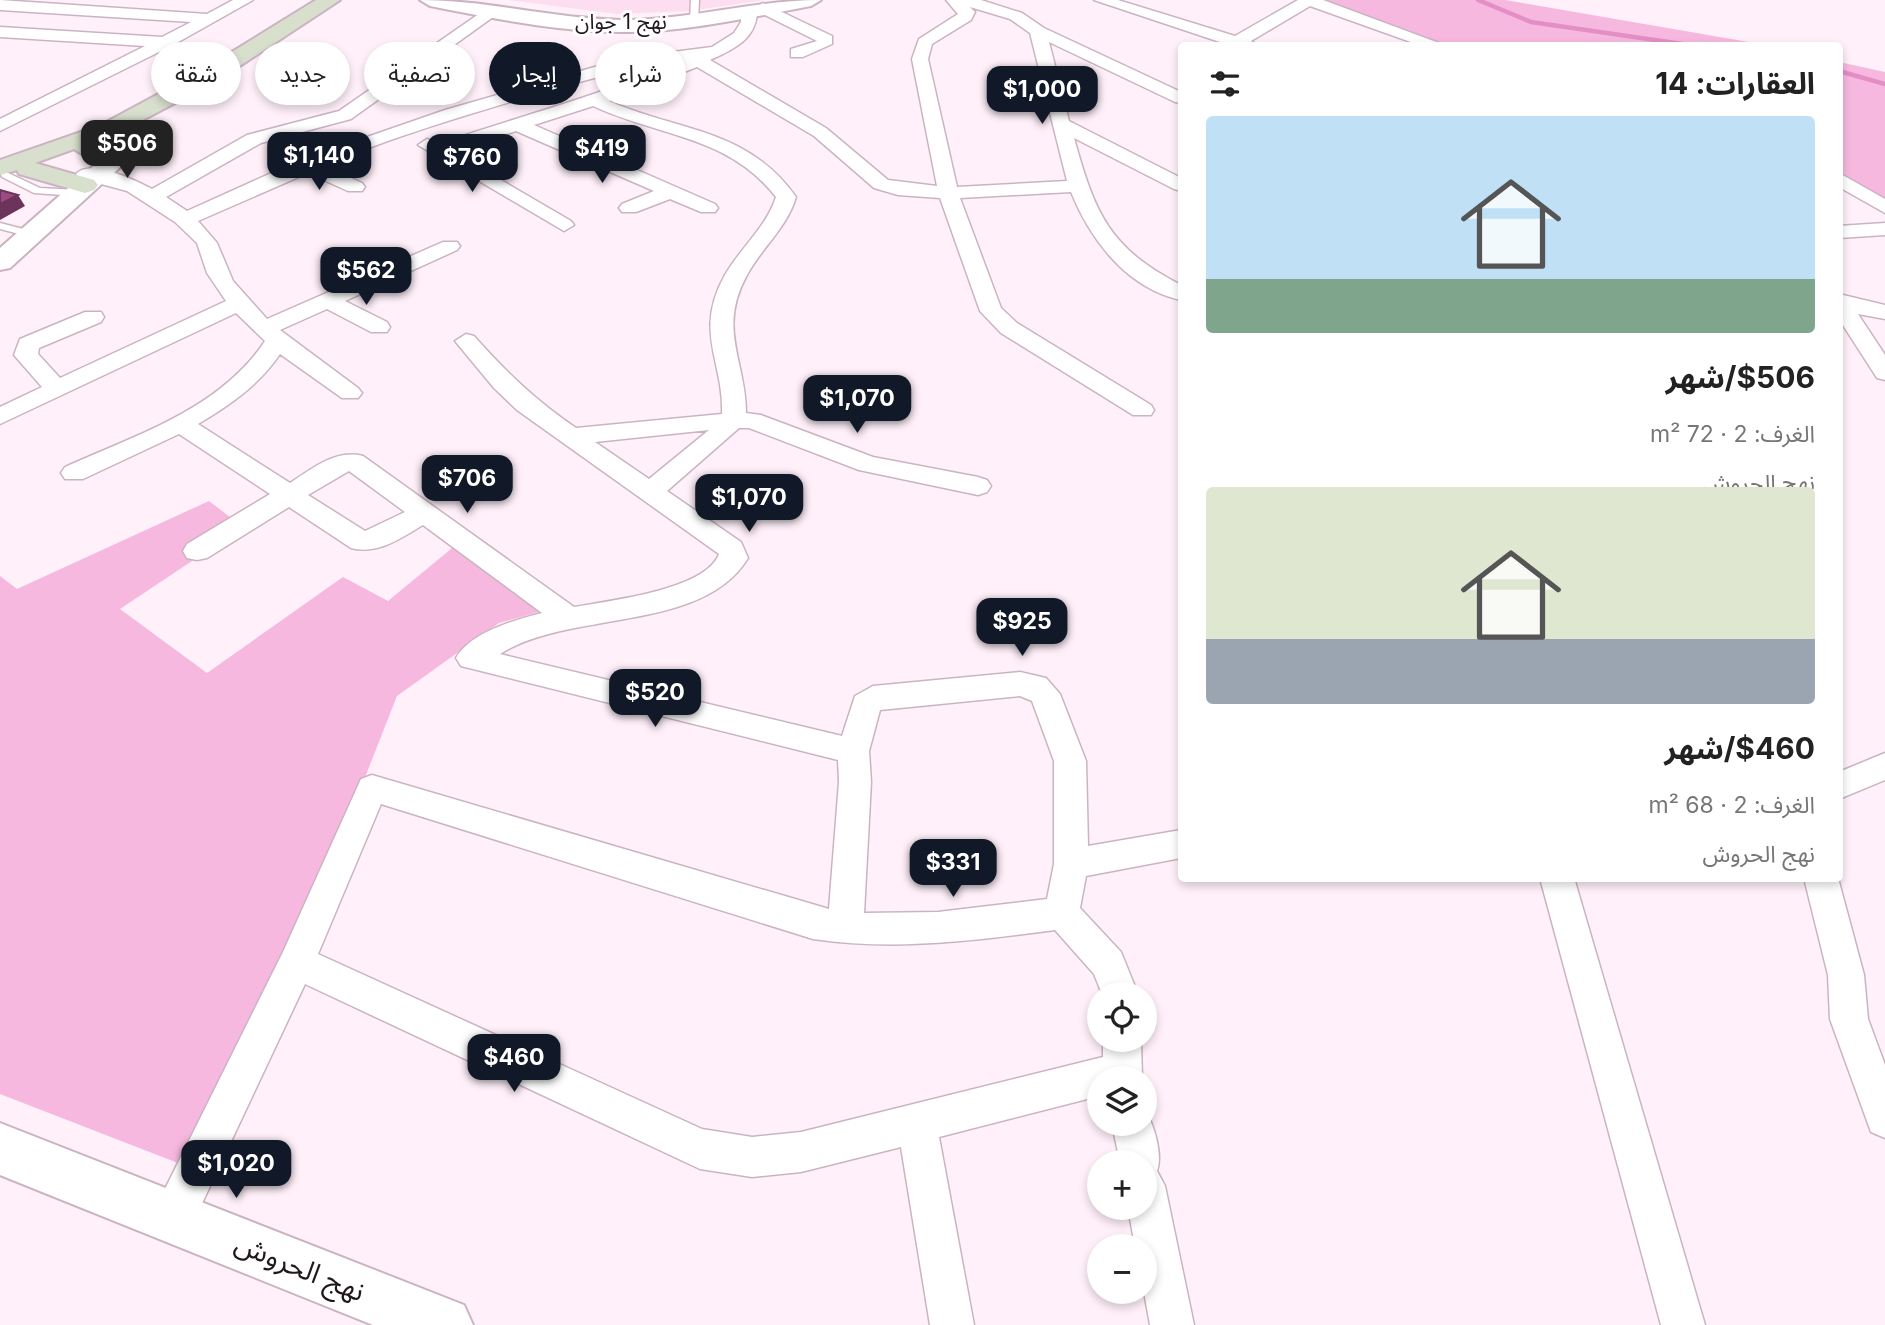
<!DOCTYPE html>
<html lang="ar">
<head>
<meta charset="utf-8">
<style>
	body { margin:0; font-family:Inter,"Noto Sans Arabic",sans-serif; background:#f6f6f6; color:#222; direction:rtl; height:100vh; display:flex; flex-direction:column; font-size:26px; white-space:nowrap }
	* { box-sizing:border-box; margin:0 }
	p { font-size:23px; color:#767676 }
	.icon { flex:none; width:38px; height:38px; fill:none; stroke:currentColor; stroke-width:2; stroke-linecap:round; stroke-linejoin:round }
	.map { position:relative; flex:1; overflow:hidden; direction:ltr }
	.details { position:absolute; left:1178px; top:42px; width:665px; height:840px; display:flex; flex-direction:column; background:#fff; border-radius:7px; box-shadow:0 4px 10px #0003; direction:rtl }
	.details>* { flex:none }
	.guide { position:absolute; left:21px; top:42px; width:665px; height:63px; direction:rtl; display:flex; gap:14px }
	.controls { position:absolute; left:1087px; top:982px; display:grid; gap:14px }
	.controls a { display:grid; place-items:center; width:70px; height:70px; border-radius:50%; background:#fff; box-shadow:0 4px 10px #0003; font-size:35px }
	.price { position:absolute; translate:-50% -60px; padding:0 16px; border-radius:14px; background:#111827; color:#fff; font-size:23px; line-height:46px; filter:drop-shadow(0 2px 4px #0008) }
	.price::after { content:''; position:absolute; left:50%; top:42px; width:21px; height:16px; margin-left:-10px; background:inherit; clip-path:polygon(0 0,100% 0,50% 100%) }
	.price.selected { background:#222; color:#fff }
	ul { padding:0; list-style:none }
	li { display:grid; align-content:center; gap:14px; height:371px; padding:0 28px }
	li span { display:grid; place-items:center; height:217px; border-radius:7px; color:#555 }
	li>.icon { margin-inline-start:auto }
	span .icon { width:126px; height:126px; fill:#fffc; stroke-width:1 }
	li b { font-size:30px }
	h2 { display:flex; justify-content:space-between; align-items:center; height:84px; padding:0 28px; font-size:30px }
	.chip { padding:0 24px; border-radius:32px; background:#fff; box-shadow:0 4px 10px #0003; font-size:24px; line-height:63px }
	.chip.selected { background:#111827; color:#fff }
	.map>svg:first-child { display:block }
	.built { fill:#fddef1 }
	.green { fill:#f7b8e0 }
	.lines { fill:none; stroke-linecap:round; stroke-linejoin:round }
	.stream { stroke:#e48ec6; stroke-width:4.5 }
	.service-casing { stroke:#cbb4c2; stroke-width:3 }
	.minor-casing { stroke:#cbb4c2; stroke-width:3 }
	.tertiary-casing { stroke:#cbb4c2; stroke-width:4 }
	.secondary-casing { stroke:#cbb4c2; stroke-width:4 }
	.service { fill:#fff; fill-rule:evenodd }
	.minor { fill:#fff; fill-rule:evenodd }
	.tertiary { fill:#fff; fill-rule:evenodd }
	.secondary { fill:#d8dfcd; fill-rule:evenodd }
	.shaded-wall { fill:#6c345b }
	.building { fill:#9b4b82; stroke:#6c345b; stroke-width:2 }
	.labels { text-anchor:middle; stroke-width:6; stroke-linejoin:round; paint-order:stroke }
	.far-street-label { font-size:21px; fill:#21181e; stroke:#fff }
	.near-street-label { font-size:28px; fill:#21181e; stroke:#fff }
</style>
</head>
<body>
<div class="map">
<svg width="1885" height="1325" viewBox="0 0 1885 1325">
	<rect width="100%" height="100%" fill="#fff0f9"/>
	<path class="built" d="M508,0H764L690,11L617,14Z"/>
	<g class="green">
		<path d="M1299,0H1505L1766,45H1429Z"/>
		<path d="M1839,62L1885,72V213L1839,180Z"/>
		<path d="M209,501L243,527L120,609L207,673L343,577L388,601L457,544L549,609L499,623L397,696L362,785L196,1170L0,1094V576L17,589Z"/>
	</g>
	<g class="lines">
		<g class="stream">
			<path d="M1478,0L1531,22L1696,46"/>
			<path d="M1839,71L1885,84"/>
		</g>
		<g class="service-casing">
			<g id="service">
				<path d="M691,0H699L698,19L694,22L690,19Z"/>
				<path d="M6,172L40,188L77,190L82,193L77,196L34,193L2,177L1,175Z"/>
				<path d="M0,223L35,232L36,234L31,237L0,229Z"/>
			</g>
		</g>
		<g class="minor-casing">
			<g id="minor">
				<path d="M0,0L207,14L233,0H253L173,45L0,131V119L145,46L0,37V27L162,37L191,22L0,10Z"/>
				<path d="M946,0H981L1022,13L1044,28L1181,92V103L1175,102L1049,42L1069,121L1181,178V191L1174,189L1074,138C1095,214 1109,248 1181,285V300C1127,288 1091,241 1071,192L960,198L1001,308L1017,323L1151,405L1154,410L1151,415H1133L1001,333L980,311L940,198L898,195L874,188L814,136L697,67L609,101C680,132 747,128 796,197C787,228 762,247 747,275C717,329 746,361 746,413L761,415L873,457L978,477L987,480L991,486L987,492L978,495L859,470L749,428H739L667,491L741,542L748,558C703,633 568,610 500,654L842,736L855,696L873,686L1020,672L1046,678L1060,694L1086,761L1088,846L1181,830V858L1086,876L1080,908L1121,952L1138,994H1102L1094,974L1055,930C973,941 894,951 813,939L381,804L318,954L702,1129L752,1137L801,1132L1103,1057V1040H1141L1142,1078H1099V1096L939,1137L974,1325H930L901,1147L801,1172L752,1177L700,1169L305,984L189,1231L174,1237L159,1231L153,1216L159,1201L283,952L361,779L372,775L829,909L839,782L838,760L461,666L456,658C471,632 515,620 542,613L423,525C401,538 378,555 351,548L289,507L207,558L197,560L187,558L183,551L187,544L270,494L179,434L83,479H65L61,473L65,467C136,435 220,409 265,341L236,313L0,424V407L42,387L14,355L20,339L85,312H101L104,317L101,322L39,348L38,354L60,378L226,301L207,273L197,243L175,222L127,191L79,178L76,174C90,158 137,181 152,189L247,135L339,111L486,9H498L500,12L351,119L261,143L166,197L187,211L298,161L445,110L626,58L712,47L734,33L741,22V12L749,7L757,12C756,40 732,50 710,60L826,128L888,180L937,186L912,59L919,39L958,14ZM970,7L1010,19L1030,33L1067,181L957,187L928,59L932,44L971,20L975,12ZM681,61C602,95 520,116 439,144L427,139L418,145L564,231L574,225L571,221L453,152L516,131L654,191L622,204L619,208L622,212H636L670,199L701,212H715L718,208L715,204L534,125L593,106C659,137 728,135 776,197C766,228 741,247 725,275C693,332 724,361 722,414L576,428C536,401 506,372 474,336L466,334L455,341L494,388L517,410L719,554C706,590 608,601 574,607L363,456C335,449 312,469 290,483L198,424C230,405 259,385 280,354L342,398H358L362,393L358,388L280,330L327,309L371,332H387L390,327L387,322L345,301L457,250L460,246L457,242H443L267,319L233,281L217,243L198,221L308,173L348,191H362L365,187L362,183L324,166C384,140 447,121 510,102C568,85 622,68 681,61ZM709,430L649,479L595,442ZM349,471L405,512L365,531L308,495ZM1020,696L1032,701L1054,761V864L1047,899L938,912L864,913L871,782L869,751L880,710Z"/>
				<path d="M1094,0H1118L1235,36L1298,0H1323L1447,46H1422L1310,6L1251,41L1258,46H1232Z"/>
				<path d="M763,3L832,36V44L803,57H791V49L817,41L757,11L755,8Z"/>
				<path d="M1839,173L1885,199V213L1839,187Z"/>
				<path d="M1885,223V235L1839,238V226Z"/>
				<path d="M1839,294L1885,305V319L1858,314L1885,355V380L1877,378L1839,319Z"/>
				<path d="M1885,753V780L1839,799V772Z"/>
				<path d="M1540,878H1574L1705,1325H1661Z"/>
				<path d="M1804,878H1838L1864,975L1868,1019L1885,1065V1138L1871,1132L1830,1019L1828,975Z"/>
				<path d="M1144,1109C1154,1123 1163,1155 1157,1171L1165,1186L1194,1325H1150L1144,1292V1246H1135L1128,1208H1144V1162H1120L1112,1124H1144Z"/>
			</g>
		</g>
		<g class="tertiary-casing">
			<g id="tertiary">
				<path d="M420,0C490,0 558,20 629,20C694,19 756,0 821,0L811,6C752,17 692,31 631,32C563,33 496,19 430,6Z"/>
				<path d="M132,137L140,139L144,144L140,149L10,268L0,270V248L124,139Z"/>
				<path d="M0,1123L464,1305L473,1325H373L0,1175Z"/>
			</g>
		</g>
		<g class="secondary-casing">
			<path id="secondary" d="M316,0H340L217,81L137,123L148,126L152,138C137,160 95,166 74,149L35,163L94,180L98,185L94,190L85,193L19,174L17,170L0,175V160L101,125L201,71ZM123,134L128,136L111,144H97L102,139Z"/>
		</g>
		<use href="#service" class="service"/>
		<use href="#minor" class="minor"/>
		<use href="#tertiary" class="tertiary"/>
		<use href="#secondary" class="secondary"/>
	</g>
	<path class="shaded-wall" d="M18,195L25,206L0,220V204Z"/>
	<path class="building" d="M0,190L18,195L0,204Z"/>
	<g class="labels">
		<g class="far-street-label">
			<text x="621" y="29">نهج 1 جوان</text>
		</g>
		<g class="near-street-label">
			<text transform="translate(300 1267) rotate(22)" y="10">نهج الحروش</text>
		</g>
	</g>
</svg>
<div class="controls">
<a><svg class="icon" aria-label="locate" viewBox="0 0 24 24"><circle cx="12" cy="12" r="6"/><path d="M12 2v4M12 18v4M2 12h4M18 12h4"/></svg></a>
<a><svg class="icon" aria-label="layers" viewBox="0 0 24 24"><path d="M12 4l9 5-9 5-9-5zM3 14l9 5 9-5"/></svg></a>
<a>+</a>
<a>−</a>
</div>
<b class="price" style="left:1042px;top:126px">$1,000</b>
<b class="price selected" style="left:127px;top:180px">$506</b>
<b class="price" style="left:602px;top:185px">$419</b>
<b class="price" style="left:319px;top:192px">$1,140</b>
<b class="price" style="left:472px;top:194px">$760</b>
<b class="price" style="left:366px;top:307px">$562</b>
<b class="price" style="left:857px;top:435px">$1,070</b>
<b class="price" style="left:467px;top:515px">$706</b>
<b class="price" style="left:749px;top:534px">$1,070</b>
<b class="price" style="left:1022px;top:658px">$925</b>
<b class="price" style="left:655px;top:729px">$520</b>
<b class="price" style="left:953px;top:899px">$331</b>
<b class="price" style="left:514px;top:1094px">$460</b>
<b class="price" style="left:236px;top:1200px">$1,020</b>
<div class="guide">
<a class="chip">شراء</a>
<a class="chip selected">إيجار</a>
<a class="chip">تصفية</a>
<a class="chip">جديد</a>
<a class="chip">شقة</a>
</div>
<section class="details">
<h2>العقارات: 14<svg class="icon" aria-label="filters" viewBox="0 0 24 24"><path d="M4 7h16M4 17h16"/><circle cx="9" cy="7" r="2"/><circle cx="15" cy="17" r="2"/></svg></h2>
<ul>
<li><span style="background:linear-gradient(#bfe0f5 75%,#7fa58c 0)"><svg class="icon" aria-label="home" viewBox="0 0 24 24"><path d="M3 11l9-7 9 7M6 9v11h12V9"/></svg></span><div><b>$506/شهر</b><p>الغرف: 2 · 72 m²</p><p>نهج الحروش</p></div></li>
<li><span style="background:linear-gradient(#dfe7d0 70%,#9aa5b1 0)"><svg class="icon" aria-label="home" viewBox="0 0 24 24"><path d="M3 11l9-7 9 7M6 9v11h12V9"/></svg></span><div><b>$460/شهر</b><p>الغرف: 2 · 68 m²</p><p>نهج الحروش</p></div></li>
</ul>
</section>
</div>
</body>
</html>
